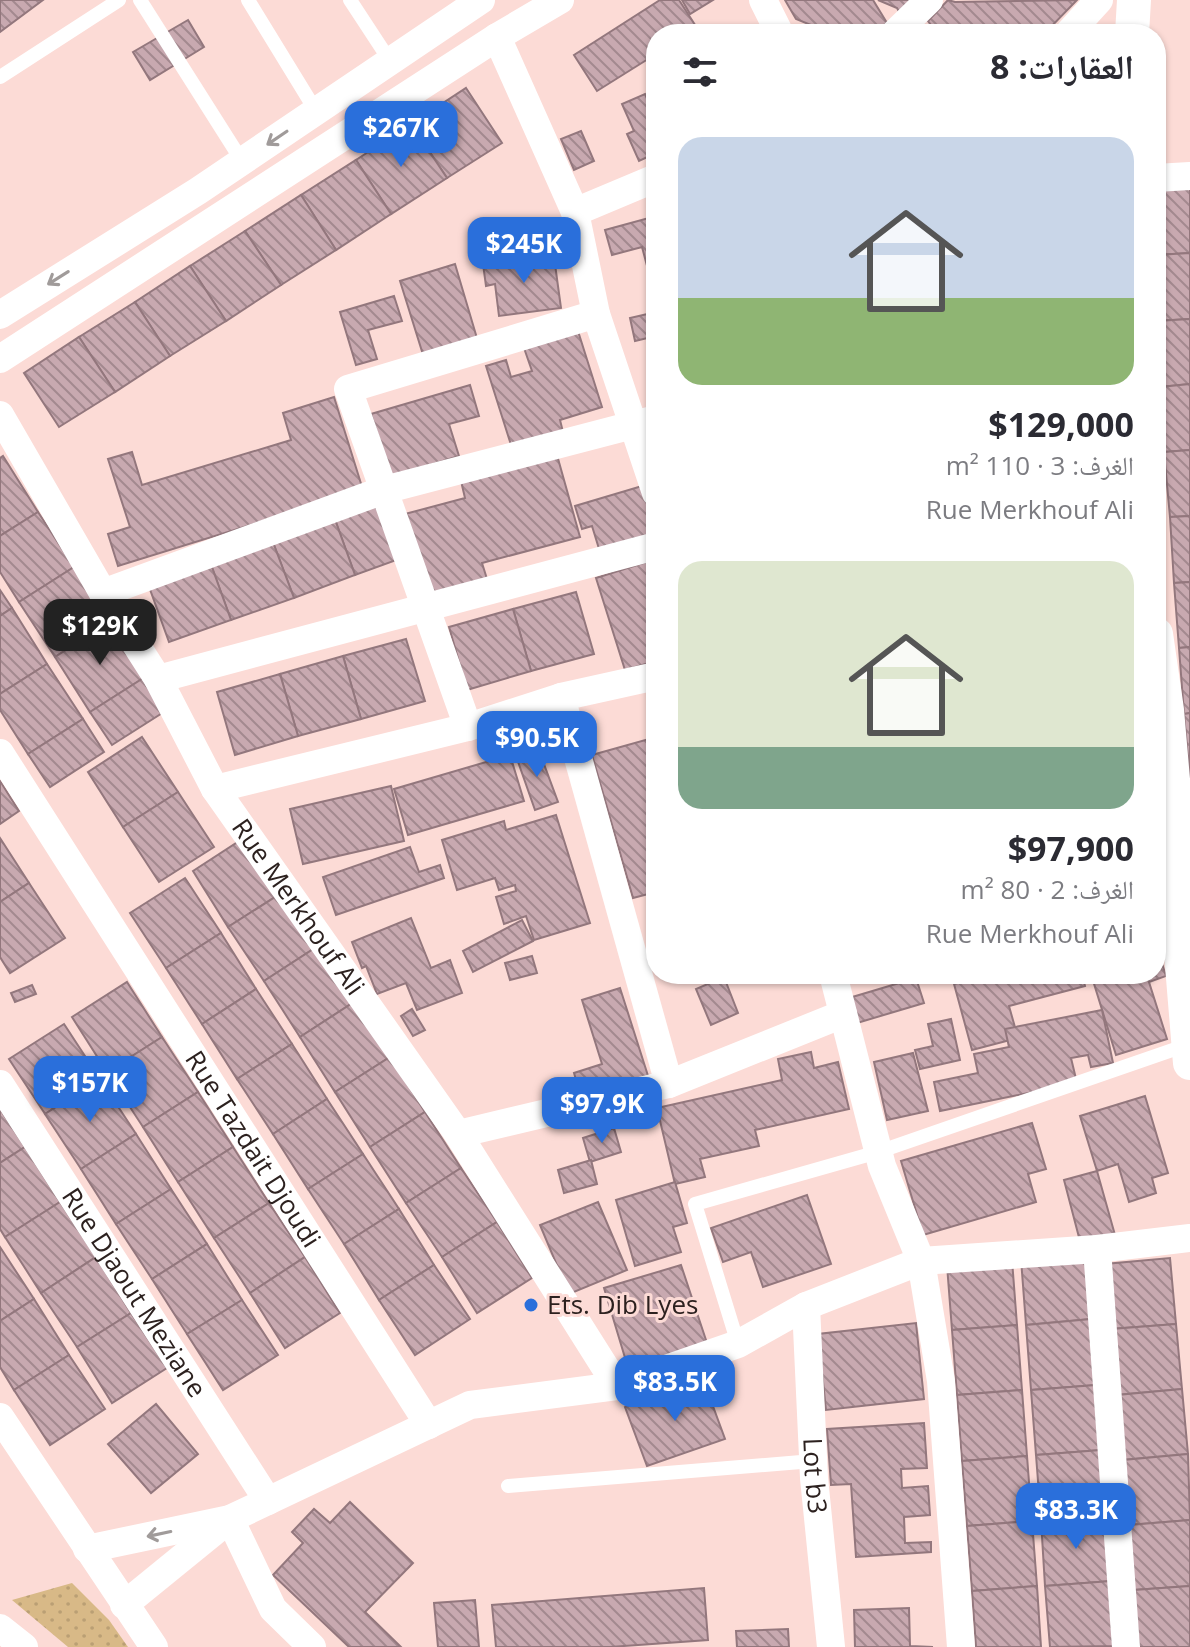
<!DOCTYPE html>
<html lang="ar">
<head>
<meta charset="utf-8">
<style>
	body { margin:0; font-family:"Open Sans","Noto Naskh Arabic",sans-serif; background:#f7f7f7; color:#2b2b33; direction:rtl; height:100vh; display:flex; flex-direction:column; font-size:30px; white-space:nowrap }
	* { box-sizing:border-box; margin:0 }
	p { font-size:26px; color:#7c7c81 }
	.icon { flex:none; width:44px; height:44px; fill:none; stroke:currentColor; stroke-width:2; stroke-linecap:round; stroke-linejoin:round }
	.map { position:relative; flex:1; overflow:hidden; direction:ltr }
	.panel { position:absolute; left:646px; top:24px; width:520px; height:960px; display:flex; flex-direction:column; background:#fff; border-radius:32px; box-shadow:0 2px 6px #0004; direction:rtl }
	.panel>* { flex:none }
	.price { position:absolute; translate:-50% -68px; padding:0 18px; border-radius:16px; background:#2a6fdb; color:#fff; font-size:26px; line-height:52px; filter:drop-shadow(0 2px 4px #0008) }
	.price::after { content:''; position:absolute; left:50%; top:48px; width:24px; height:18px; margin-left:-12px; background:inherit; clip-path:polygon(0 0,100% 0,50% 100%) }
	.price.active { background:#222; color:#fff }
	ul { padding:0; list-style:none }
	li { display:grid; align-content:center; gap:16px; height:424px; padding:0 32px }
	li span { display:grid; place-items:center; height:248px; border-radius:24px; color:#555 }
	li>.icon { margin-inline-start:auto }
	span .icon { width:144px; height:144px; fill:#fffc; stroke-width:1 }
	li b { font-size:34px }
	h2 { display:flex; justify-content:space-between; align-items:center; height:96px; padding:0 32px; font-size:34px }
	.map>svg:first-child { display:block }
	.grass { fill:url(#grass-dots) }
	.building { fill:url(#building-back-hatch); stroke:#93777d; stroke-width:2 }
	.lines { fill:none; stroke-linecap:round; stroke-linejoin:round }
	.service { stroke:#fff; stroke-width:14 }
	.minor { stroke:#fff; stroke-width:28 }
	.tertiary { stroke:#fff; stroke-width:34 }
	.oneway { stroke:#a09b9a }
	.poi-dot { fill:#2a6fdb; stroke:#fcdbd6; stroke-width:3 }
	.labels { text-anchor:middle; stroke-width:6; stroke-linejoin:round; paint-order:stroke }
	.street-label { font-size:26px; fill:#2c211f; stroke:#fcdbd6 }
	.poi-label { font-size:26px; fill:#2c211f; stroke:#fcdbd6; text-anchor:start }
</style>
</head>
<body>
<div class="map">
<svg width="1190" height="1647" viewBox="0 0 1190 1647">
	<defs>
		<pattern id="grass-dots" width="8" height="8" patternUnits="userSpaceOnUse" patternTransform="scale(2)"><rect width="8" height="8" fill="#d8b987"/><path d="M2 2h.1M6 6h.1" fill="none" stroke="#ba9f74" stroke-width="1.8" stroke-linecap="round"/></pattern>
		<pattern id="building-back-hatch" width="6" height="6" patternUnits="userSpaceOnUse" patternTransform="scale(2)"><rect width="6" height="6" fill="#c8a9b0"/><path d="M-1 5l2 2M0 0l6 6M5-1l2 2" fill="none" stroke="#a3898f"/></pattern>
	</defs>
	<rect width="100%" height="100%" fill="#fcdbd6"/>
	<path class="grass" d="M72,1583L109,1620L128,1647H68L12,1600Z"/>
	<g class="building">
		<path d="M0,0H43L0,32Z"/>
		<path d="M660,0H679L697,28L688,34H656V54L597,91L574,55Z"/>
		<path d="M682,0H713L690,14Z"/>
		<path d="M785,0H873L887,23L868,34H833L796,19Z"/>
		<path d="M878,0H911L903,19L897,8Z"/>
		<path d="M948,0L955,2L1077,0L1044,34H926L934,29L928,21Z"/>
		<path d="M188,20L204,47L150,80L133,52Z"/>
		<path d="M466,88L502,143L447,178L411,124Z"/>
		<path d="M645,94L656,119V153L639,161L627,134L634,131L622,104Z"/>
		<path d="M411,124L447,178L391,214L356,160Z"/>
		<path d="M581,131L594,161L574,170L561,139Z"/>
		<path d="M356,160L391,214L336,250L301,195Z"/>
		<path d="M1190,187V253L1156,255V190Z"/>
		<path d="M301,195L336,250L281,285L245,231Z"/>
		<path d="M656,216V275L650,277L642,247L612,255L605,230Z"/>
		<path d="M245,231L281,285L226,321L190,266Z"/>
		<path d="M1190,253V319L1156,321V255Z"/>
		<path d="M554,257L561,308L499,316L495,284L486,286L483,264Z"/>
		<path d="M455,264L479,345L425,361L400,281Z"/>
		<path d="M190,266L226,321L170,356L135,302Z"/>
		<path d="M394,296L402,321L368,330L377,359L356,365L340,312Z"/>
		<path d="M135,302L170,356L115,392L79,337Z"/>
		<path d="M656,312V336L635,341L630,318Z"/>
		<path d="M1190,319V384L1160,387L1156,321Z"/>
		<path d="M578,331L602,407L560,420L563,432L512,448L486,366L506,360L511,377L532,371L524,348Z"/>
		<path d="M79,337L115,392L59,427L24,373Z"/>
		<path d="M656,363V394L649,365Z"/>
		<path d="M1190,384V450L1164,452L1160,387Z"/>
		<path d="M470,385L479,416L449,424L459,456L391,477L371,414Z"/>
		<path d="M334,397L363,490L118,566L108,534L130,527L108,459L132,452L142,485L291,440L283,413Z"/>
		<path d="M1190,450V516L1170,517L1164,452Z"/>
		<path d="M557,455L580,537L482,563L487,579L427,595L405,514L465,498L461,481Z"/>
		<path d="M3,456L38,512L0,536V458Z"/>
		<path d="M642,486L656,536L600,552L592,526L582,529L575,506Z"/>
		<path d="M380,498L402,558L355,575L333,514Z"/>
		<path d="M38,512L74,567L19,602L0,572V536Z"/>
		<path d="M333,514L355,575L294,598L271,537Z"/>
		<path d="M1190,516V582L1174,583L1170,517Z"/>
		<path d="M271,537L294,598L231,620L209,559Z"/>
		<path d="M209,559L231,620L169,642L147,581Z"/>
		<path d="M653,560L656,568V661L625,670L596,578Z"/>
		<path d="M74,567L110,622L55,657L19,602Z"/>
		<path d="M1190,582V647L1179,648L1174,583Z"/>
		<path d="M0,590L12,608L0,616Z"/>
		<path d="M576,592L594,654L531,671L513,609Z"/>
		<path d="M12,608L47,664L0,694V616Z"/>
		<path d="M513,609L531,671L467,690L449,627Z"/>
		<path d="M110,622L145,677L90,712L55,657Z"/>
		<path d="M406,639L425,701L361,719L343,656Z"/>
		<path d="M1190,647V713L1184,714L1179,648Z"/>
		<path d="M343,656L361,719L298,736L280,674Z"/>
		<path d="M47,664L83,719L28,754L0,710V694Z"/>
		<path d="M280,674L298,736L235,755L217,692Z"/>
		<path d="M145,677L167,710L112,745L90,712Z"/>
		<path d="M1190,713V779L1184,714Z"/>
		<path d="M83,719L104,752L50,787L28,754Z"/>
		<path d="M142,737L178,792L123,827L88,772Z"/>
		<path d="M656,737V892L633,898L592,755Z"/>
		<path d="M538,748L558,802L535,810L516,756Z"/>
		<path d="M510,755L524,801L408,835L394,789Z"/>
		<path d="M0,781L19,811L0,824Z"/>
		<path d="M391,786L404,841L303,864L290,809Z"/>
		<path d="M178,792L214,847L159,882L123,827Z"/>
		<path d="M556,815L590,923L534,940L526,916L504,924L496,897L516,891L515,885L499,890L495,878L457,890L442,840L504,821L506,830Z"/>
		<path d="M247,836L283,892L228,927L193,871Z"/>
		<path d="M0,838L29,883L0,902Z"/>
		<path d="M410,847L419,872L440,865L444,878L336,915L323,877Z"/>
		<path d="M185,878L221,933L166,968L130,913Z"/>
		<path d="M29,883L65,938L10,973L0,957V902Z"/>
		<path d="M283,892L318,946L264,981L228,927Z"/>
		<path d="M411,918L431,968L450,960L462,993L417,1010L406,983L377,994L366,966L362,968L352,942Z"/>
		<path d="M522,920L533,941L473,972L463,951Z"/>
		<path d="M221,933L256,989L202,1024L166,968Z"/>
		<path d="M1156,945L1166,976L1149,982L1167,1039L1116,1055L1091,974H1156Z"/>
		<path d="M318,946L354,1002L300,1037L264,981Z"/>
		<path d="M532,956L537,973L510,980L505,963Z"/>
		<path d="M991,974H1082L1085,986L1009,1006L1018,1038L972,1050L954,984Z"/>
		<path d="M724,977L738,1013L711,1025L696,989Z"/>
		<path d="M916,978L924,1003L857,1023L849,998Z"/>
		<path d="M127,982L162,1037L107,1072L72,1017Z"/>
		<path d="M32,985L36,994L15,1002L11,993Z"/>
		<path d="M620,988L650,1082L618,1092L614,1082L580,1093L574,1073L602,1064L582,1000Z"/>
		<path d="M256,989L292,1044L237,1079L202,1024Z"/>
		<path d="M354,1002L390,1057L335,1092L300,1037Z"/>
		<path d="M412,1009L425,1030L413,1036L401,1016Z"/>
		<path d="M1102,1010L1113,1063L1091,1067L1088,1055L1071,1058L1077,1083L940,1111L934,1082L978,1073L974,1054L1009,1047L1005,1029Z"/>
		<path d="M951,1019L960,1060L920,1069L915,1050L933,1046L928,1024Z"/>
		<path d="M64,1024L100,1079L45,1114L9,1059Z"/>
		<path d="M162,1037L198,1092L143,1127L107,1072Z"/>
		<path d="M292,1044L327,1099L273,1134L237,1079Z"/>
		<path d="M811,1052L814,1068L838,1062L849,1109L755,1130L759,1146L700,1159L705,1177L675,1184L657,1108L782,1080L778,1059Z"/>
		<path d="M913,1053L928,1111L887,1120L874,1062Z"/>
		<path d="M390,1057L425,1112L370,1147L335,1092Z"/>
		<path d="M100,1079L136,1134L81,1169L45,1114Z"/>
		<path d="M198,1092L233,1147L178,1182L143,1127Z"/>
		<path d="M1145,1096L1168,1173L1152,1178L1156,1193L1129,1202L1118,1164L1097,1171L1080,1116Z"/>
		<path d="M327,1099L363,1154L308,1189L273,1134Z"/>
		<path d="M0,1109L25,1147L0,1163Z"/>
		<path d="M425,1112L461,1168L406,1203L370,1147Z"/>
		<path d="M1032,1123L1046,1169L1028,1174L1036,1202L923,1235L901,1161Z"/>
		<path d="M614,1128L621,1152L590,1162L583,1138Z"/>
		<path d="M136,1134L171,1189L116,1224L81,1169Z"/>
		<path d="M25,1147L60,1202L5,1237L0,1229V1163Z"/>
		<path d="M233,1147L269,1203L214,1238L178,1182Z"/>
		<path d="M363,1154L399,1209L344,1244L308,1189Z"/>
		<path d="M591,1160L597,1184L564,1193L558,1170Z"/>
		<path d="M461,1168L497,1222L442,1257L406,1203Z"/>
		<path d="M1097,1171L1115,1235L1081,1245L1064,1180Z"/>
		<path d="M675,1182L687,1223L673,1227L681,1252L635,1266L616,1200Z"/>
		<path d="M171,1189L207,1244L152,1279L116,1224Z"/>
		<path d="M807,1195L831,1264L763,1287L751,1252L723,1262L711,1228Z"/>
		<path d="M60,1202L96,1257L41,1293L5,1237Z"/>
		<path d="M598,1202L627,1270L569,1294L540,1225Z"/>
		<path d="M269,1203L305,1257L250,1293L214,1238Z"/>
		<path d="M399,1209L434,1265L379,1300L344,1244Z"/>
		<path d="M497,1222L532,1278L477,1313L442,1257Z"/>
		<path d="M207,1244L242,1300L187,1334L152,1279Z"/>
		<path d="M0,1247L34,1299L0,1321Z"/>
		<path d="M1086,1254L1091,1319L1026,1325L1021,1259Z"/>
		<path d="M96,1257L131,1313L77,1347L41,1293Z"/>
		<path d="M305,1257L340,1313L285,1348L250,1293Z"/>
		<path d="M1170,1258L1176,1324L1111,1329L1105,1264Z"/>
		<path d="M1012,1260L1017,1325L952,1330L947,1265Z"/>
		<path d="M434,1265L470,1319L415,1355L379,1300Z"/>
		<path d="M681,1265L708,1346L629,1371L604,1288Z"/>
		<path d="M34,1299L69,1355L14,1390L0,1367V1321Z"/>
		<path d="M242,1300L278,1355L223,1390L187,1334Z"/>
		<path d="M131,1313L167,1368L112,1403L77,1347Z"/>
		<path d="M1091,1319L1096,1385L1031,1390L1026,1325Z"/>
		<path d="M916,1323L924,1399L826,1410L818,1334Z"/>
		<path d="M1176,1324L1182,1389L1117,1395L1111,1329Z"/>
		<path d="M1017,1325L1022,1390L957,1395L952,1330Z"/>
		<path d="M69,1355L105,1409L50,1445L14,1390Z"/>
		<path d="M703,1379L725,1439L647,1466L625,1407Z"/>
		<path d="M1096,1385L1101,1450L1036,1455L1031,1390Z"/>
		<path d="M1182,1389L1188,1454L1123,1460L1117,1395Z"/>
		<path d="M1022,1390L1027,1456L962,1461L957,1395Z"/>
		<path d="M156,1404L198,1454L151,1493L108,1444Z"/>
		<path d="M924,1423L927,1468L901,1469L902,1488L928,1486L930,1515L904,1517L905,1543L931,1542V1552L856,1557L851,1484L831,1485L827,1429Z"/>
		<path d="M1101,1450L1106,1516L1041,1520L1036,1455Z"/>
		<path d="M1188,1454L1190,1520L1129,1525L1123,1460Z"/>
		<path d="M1027,1456L1032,1521L967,1526L962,1461Z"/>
		<path d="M350,1502L413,1563L365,1612L401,1647H349L273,1575L303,1543L292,1532L314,1509L330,1523Z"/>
		<path d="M1106,1516L1111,1581L1045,1586L1041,1520Z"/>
		<path d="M1190,1520V1586L1134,1590L1129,1525Z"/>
		<path d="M1032,1521L1037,1586L972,1591L967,1526Z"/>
		<path d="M1111,1581L1115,1646L1050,1647L1045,1586Z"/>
		<path d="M1037,1586L1041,1647H976L972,1591Z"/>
		<path d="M1190,1586V1647H1139L1134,1590Z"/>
		<path d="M704,1588L708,1640L610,1647H496L492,1605Z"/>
		<path d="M475,1600L479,1647H438L434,1603Z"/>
		<path d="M909,1608L910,1646L933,1647H855L854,1610Z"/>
		<path d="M788,1629L789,1647H737L736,1631Z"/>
	</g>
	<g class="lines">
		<g class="service">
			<path d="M140,0L242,161"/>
			<path d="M248,0L316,111"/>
			<path d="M350,0L390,61"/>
			<path d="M0,77L119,0"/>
			<path d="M738,1344L695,1204L878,1152L1187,1045"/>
			<path d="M508,1486L813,1461"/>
		</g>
		<g class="minor">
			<path d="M763,0L780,34"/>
			<path d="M894,34L929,0"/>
			<path d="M1068,34L1099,0"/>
			<path d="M497,37L575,212L596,314L656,493"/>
			<path d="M1156,178L1190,176"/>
			<path d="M575,212L656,178"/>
			<path d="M0,315L198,191L481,0"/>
			<path d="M0,359L497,37L560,0"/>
			<path id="s1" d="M0,415L103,593L158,679L215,789L458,1134L617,1386"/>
			<path d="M103,593L384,490L656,419"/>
			<path d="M158,679L656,546"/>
			<path d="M561,697L669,1084"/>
			<path d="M468,727L348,389L596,314"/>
			<path id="s2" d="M0,753L429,1425"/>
			<path d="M215,789L468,727L561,697L656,676"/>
			<path d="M833,974L882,1166L921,1261L941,1381L961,1647"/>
			<path id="s3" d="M0,1084L268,1501"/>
			<path d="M458,1134L669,1084L843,1014"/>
			<path d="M1097,1249L1126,1647"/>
			<path id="s4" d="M806,1306L814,1478L831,1647"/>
			<path d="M0,1417L154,1647"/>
			<path d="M230,1519L273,1609L312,1647"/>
			<path d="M87,1549L230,1519L470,1405L617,1386L738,1344L806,1306L921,1261L1097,1249L1190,1238"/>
			<path d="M124,1605L226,1522"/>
			<path d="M0,1628L24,1647"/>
		</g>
		<g class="tertiary">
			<path d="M1132,34L1134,0"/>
			<path d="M1156,634L1167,710L1177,826L1175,880L1190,1063"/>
		</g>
	</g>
	<defs><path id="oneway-shaft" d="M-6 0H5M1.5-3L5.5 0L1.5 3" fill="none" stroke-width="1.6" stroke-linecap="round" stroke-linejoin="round" transform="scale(2)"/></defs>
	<g class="oneway">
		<use href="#oneway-shaft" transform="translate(277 138) rotate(146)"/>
		<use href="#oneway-shaft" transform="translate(58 278) rotate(148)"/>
		<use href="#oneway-shaft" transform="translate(159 1534) rotate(168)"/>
	</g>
	<circle class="poi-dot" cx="531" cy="1305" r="8"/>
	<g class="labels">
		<g class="street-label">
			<text dy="9" stroke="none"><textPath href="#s1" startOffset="576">Rue Merkhouf Ali</textPath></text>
			<text dy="9" stroke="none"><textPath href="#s2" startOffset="470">Rue Tazdait Djoudi</textPath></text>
			<text dy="9" stroke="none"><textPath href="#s3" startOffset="248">Rue Djaout Meziane</textPath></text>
			<text dy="9" stroke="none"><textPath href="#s4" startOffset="170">Lot b3</textPath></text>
		</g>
		<g class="poi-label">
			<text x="547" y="1314">Ets. Dib Lyes</text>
		</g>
	</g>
</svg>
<b class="price" style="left:401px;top:169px">$267K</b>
<b class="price" style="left:524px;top:285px">$245K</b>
<b class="price active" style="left:100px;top:667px">$129K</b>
<b class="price" style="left:537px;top:779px">$90.5K</b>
<b class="price" style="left:90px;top:1124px">$157K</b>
<b class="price" style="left:602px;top:1145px">$97.9K</b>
<b class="price" style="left:675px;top:1423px">$83.5K</b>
<b class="price" style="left:1076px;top:1551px">$83.3K</b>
<section class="panel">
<h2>العقارات: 8<svg class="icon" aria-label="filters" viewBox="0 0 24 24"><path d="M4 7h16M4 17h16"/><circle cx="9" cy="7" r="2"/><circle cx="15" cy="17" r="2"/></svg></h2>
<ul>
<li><span style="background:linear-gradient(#c9d6e8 65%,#8fb573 0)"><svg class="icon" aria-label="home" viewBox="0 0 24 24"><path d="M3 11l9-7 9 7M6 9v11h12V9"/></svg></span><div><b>$129,000</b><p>الغرف: 3 · 110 m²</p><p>Rue Merkhouf Ali</p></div></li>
<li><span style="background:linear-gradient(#dfe7d0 75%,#7fa58c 0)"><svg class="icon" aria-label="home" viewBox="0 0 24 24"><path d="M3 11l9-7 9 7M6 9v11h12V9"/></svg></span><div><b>$97,900</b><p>الغرف: 2 · 80 m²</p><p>Rue Merkhouf Ali</p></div></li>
</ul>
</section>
</div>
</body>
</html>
